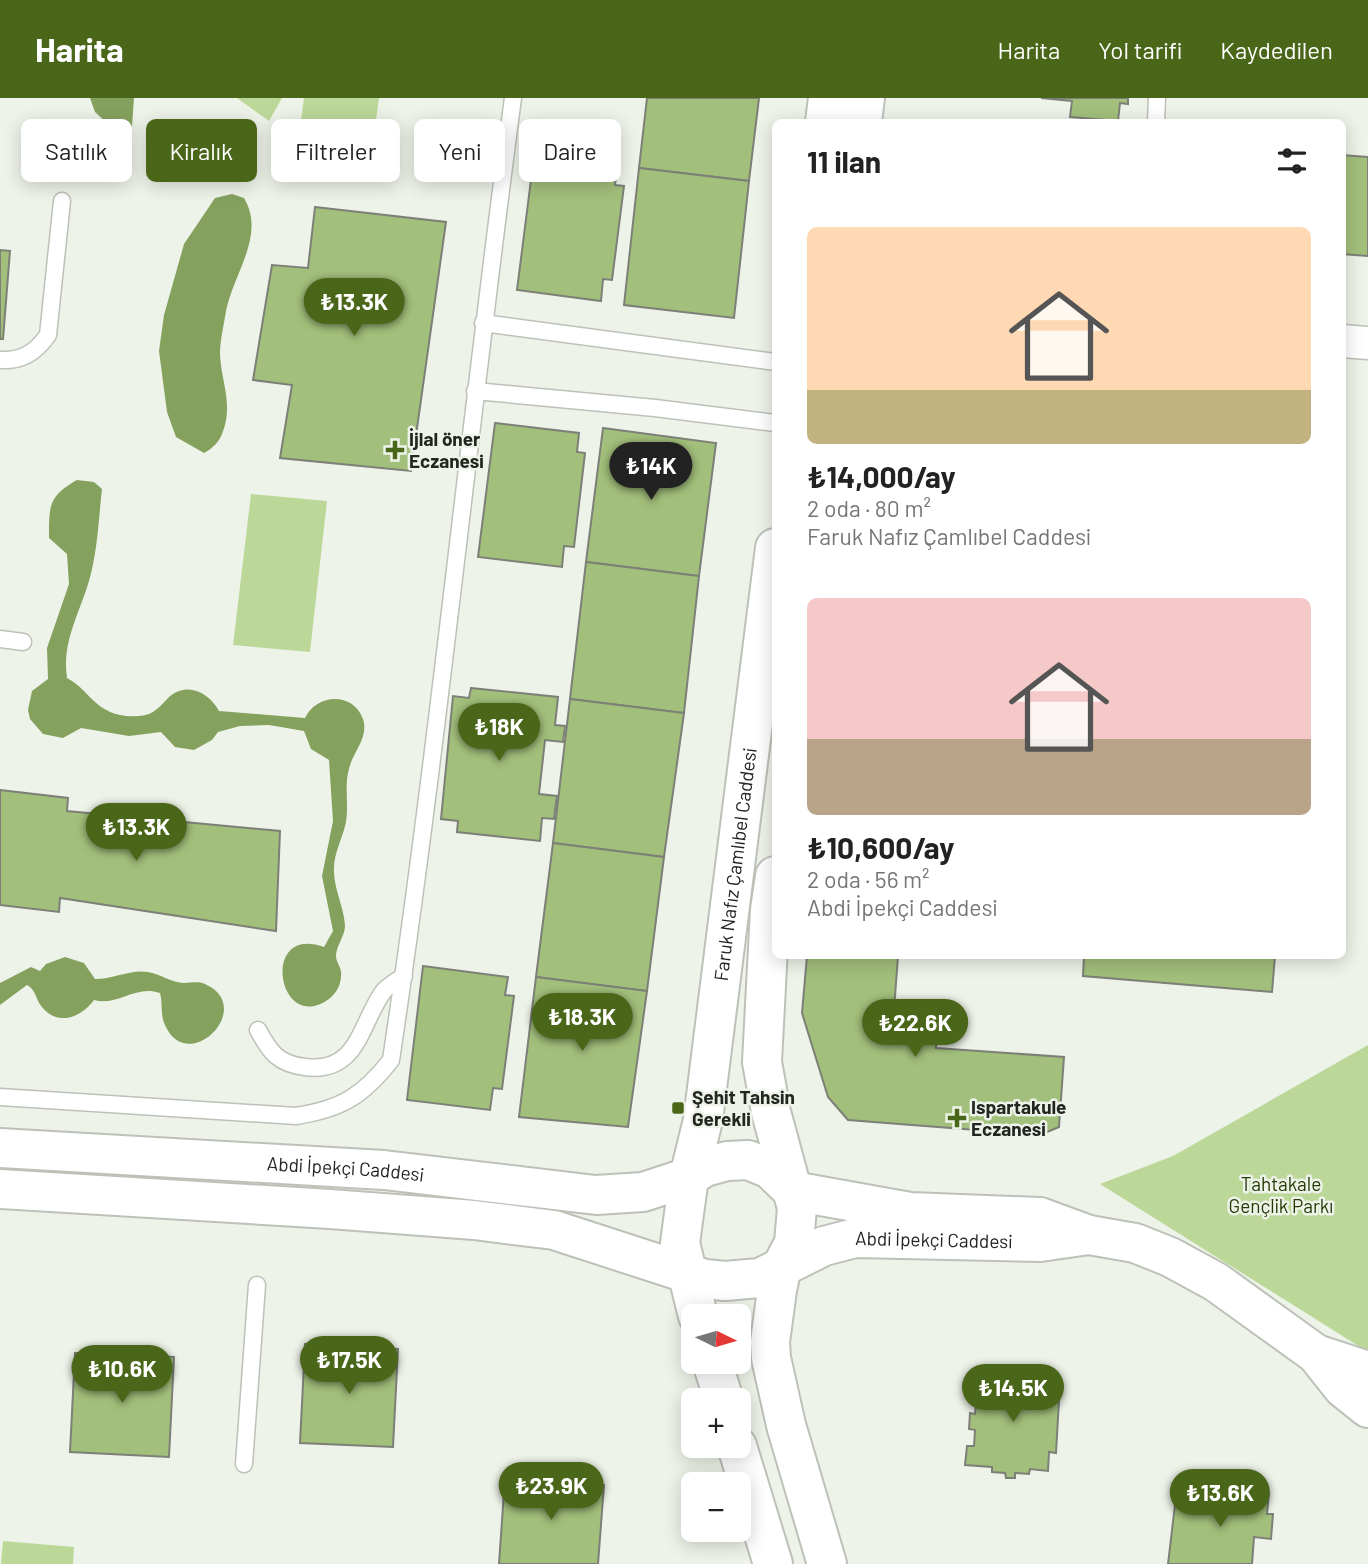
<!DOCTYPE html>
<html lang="tr">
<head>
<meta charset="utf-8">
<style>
	body { margin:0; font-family:Barlow,sans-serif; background:#f2f2f2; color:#222; height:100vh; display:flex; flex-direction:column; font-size:26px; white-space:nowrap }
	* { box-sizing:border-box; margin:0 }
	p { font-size:23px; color:#767676 }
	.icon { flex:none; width:38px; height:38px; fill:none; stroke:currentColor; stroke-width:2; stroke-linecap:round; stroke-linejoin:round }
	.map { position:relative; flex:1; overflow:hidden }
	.drawer { position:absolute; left:772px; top:21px; width:574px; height:840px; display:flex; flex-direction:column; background:#fff; border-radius:10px; box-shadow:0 4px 18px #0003 }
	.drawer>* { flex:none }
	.banner { position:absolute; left:21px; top:21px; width:646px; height:63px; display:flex; gap:14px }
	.needle { width:46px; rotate:95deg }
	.tools { position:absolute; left:681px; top:1206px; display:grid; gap:14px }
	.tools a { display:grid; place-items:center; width:70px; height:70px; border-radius:10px; background:#fff; box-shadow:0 4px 18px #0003; font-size:35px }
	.price { position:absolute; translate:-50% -60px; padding:0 16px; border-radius:24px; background:#4a6618; color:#fff; font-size:23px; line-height:46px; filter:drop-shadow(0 2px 4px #0008) }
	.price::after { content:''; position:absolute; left:50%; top:42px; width:21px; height:16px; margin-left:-10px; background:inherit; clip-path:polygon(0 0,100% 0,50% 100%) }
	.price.selected { background:#222; color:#fff }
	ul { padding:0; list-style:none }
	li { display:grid; align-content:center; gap:14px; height:371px; padding:0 35px }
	li span { display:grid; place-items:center; height:217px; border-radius:10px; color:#555 }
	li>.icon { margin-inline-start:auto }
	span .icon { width:126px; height:126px; fill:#fffc; stroke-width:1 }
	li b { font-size:30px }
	h2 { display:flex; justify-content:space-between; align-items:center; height:84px; padding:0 35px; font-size:30px }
	.tag { padding:0 24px; border-radius:10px; background:#fff; box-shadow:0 4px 18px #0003; font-size:24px; line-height:63px }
	.tag.selected { background:#4a6618; color:#fff }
	header { display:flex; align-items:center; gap:42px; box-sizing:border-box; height:98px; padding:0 35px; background:#4a6618; color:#fff }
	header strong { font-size:33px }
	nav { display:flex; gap:38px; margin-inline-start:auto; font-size:24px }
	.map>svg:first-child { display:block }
	.green { fill:#bcd899 }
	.water { fill:#85a15e }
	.building { fill:#a2bf7b; stroke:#7c8077; stroke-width:2 }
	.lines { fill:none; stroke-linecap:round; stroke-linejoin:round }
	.lane-casing { stroke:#bdc1b7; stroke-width:19 }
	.street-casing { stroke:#bdc1b7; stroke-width:35 }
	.secondary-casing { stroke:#bdc1b7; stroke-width:42 }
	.lane { stroke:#fff; stroke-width:16 }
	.street { stroke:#fff; stroke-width:32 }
	.secondary { stroke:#fff; stroke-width:38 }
	.poi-dot { fill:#4a6618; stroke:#eef3e9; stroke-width:2.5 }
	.labels { text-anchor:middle; stroke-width:5; stroke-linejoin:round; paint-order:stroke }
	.poi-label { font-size:19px; font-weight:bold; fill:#232521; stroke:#eef3e9; text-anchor:start }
	.street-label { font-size:19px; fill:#232521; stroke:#eef3e9 }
	.park-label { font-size:19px; fill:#273905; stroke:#eef3e9 }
</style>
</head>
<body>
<header>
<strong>Harita</strong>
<nav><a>Harita</a><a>Yol tarifi</a><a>Kaydedilen</a></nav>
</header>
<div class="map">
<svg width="1368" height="1466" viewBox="0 0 1368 1466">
	<rect width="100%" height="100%" fill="#eef3e9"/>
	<g class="green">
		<path d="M237,0H282L269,23Z"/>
		<path d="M304,0H379L370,67L296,60Z"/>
		<path d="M251,396L327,403L310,554L233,547Z"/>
		<path d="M1368,947V1254L1100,1086L1173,1058Z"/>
		<path d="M3,1443L74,1449L73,1466H1Z"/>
	</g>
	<g class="water">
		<path d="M90,0H134L132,28H110L95,14Z"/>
		<path d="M232,96L244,100C266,137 234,174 226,213C224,226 220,242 220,256C221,284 234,307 222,336C219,344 212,351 204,355L176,339L167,314L159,253L164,217L184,146L215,100Z"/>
		<path d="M77,382L94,384L102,391C99,417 98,445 92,471C84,509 61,540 67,580C88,591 93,611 120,617C130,619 145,619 153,614C159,610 164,604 169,599C188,583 209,595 219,613L305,620C316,596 353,593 363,621C369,640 353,653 349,671C344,688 349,706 346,724C343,739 334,755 334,770C333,790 344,808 345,828C345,838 336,848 336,858C336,863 340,868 341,873C342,884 338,894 329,901C278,938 259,826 324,849L333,833L322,778L333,723L329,662L311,651L304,633L269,627L240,628L218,634L212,642L194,652L175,649L161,634L129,638L81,630L63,640L43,636L30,621L28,612L32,593L48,581L47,550L69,486L67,456L49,440C49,409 48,398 77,382Z"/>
		<path d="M65,859L84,865L95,881C113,881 131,871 148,874C160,876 172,885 184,885C192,885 197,883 205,886C257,909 188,979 165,927C160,917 163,906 160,895C136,886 116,909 94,902C82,919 58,929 42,909C35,901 37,893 27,887L0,907V885L31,869L40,873L46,866Z"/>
	</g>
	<g class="building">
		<path d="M647,0H759L749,83L639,70Z"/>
		<path d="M1041,0H1128V6L1120,5L1118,23L1070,19L1072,3Z"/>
		<path d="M1342,57L1368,59V158L1342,156Z"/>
		<path d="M534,58L617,69L615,87L624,88L612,182L603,181L601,203L517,192Z"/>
		<path d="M639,70L749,83L734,220L624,207Z"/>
		<path d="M315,109L446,124L411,373L280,360L292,287L253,282L272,167L308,170Z"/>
		<path d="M0,152L10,153L3,241H0Z"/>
		<path d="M495,325L579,335L577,354L585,355L574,449L564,448L562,469L478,459Z"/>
		<path d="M603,330L716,345L699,478L586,464Z"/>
		<path d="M586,464L699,478L684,615L570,601Z"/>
		<path d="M471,590L558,599L555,627L565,628L563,644L545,642L539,696L557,698L554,721L542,720L540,743L457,734L458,723L441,721L453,598L469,600Z"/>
		<path d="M570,601L684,615L664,759L553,745Z"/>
		<path d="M0,692L68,700L67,713L280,733L276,833L60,800L59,814L0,807Z"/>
		<path d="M553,745L664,759L647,893L536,879Z"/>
		<path d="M807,858H898L894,912L939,915L936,950L1064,959L1059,1029L1040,1037L848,1022L828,999L802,915Z"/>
		<path d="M1084,858H1275L1272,894L1083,878Z"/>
		<path d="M423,868L508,879L505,897L514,898L502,991L493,990L490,1012L407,1002Z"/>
		<path d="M536,879L647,893L628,1029L519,1019Z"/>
		<path d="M305,1246L398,1251L393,1349L300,1345Z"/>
		<path d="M75,1255L174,1259L169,1359L70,1354Z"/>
		<path d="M1012,1273L1036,1279V1284L1054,1286L1053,1303H1059L1056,1355L1049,1354L1048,1373L1030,1371L1029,1376L1015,1375V1380H1006L1005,1375L992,1374V1369L965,1367L967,1348H974L975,1332L969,1331L970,1315L975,1316L977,1298H970L971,1280L997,1282L998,1276L1012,1277Z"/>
		<path d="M505,1379L604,1387L598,1466H499Z"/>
		<path d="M1221,1391L1269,1395L1267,1416H1273L1271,1441L1254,1439L1252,1466H1168L1175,1407L1190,1408L1191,1402L1220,1405Z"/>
	</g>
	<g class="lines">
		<g class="lane-casing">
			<g id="lane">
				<path d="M1156,24L1157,0"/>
				<path d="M483,225L775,264"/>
				<path d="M0,262C22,263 35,255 48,237L62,103"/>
				<path d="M475,293L655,310L775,325"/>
				<path d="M0,541L23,544"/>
				<path d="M258,932C270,954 278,966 305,969C358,976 360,926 383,894C387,888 397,883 404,878"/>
				<path d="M0,999L296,1018C341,1011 363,998 391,962C439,642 470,320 513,0"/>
				<path d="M244,1366L257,1187"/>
			</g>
		</g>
		<g class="street-casing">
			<path id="street" d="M1342,243L1368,245"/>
		</g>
		<g class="secondary-casing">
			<g id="secondary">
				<path d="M825,24L828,0"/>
				<path d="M862,24L865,0"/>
				<path d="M775,778L770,812L762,964L771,1014L797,1110L794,1145L782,1168L777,1192L770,1244L771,1260L786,1327L827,1466"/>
				<path id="s1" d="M0,1050L384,1072L596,1097L643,1094L689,1079L705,1069L727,1063L748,1062L770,1071L793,1093"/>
				<path id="s2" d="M0,1091L330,1111L474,1122L554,1132L705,1181L725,1183L760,1180L824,1148L855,1140L1040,1144L1089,1137"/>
				<path d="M793,1093L910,1114L1040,1119L1089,1137L1135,1145L1170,1159L1216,1184L1316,1256L1343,1290L1368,1310"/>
				<path id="s3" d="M698,1218L680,1145L689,1079L703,1022L775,450"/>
				<path d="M1316,1256L1368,1273"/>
				<path d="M712,1264L724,1302"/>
				<path d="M737,1348L773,1466"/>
			</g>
		</g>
		<use href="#lane" class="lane"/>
		<use href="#street" class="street"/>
		<use href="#secondary" class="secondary"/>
	</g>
	<g class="poi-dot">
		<path d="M391.5 341.5h7v7h7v7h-7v7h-7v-7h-7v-7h7z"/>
		<rect x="671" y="1003" width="14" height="14" rx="3.5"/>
		<path d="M953.5 1009.5h7v7h7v7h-7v7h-7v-7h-7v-7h7z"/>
	</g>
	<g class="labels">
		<g class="poi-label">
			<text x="409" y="348">İjlal öner<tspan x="409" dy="22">Eczanesi</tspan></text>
			<text x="692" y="1006">Şehit Tahsin<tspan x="692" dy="22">Gerekli</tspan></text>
			<text x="971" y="1016">Ispartakule<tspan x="971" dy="22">Eczanesi</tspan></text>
		</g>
		<g class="street-label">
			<text dy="7" stroke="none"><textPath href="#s3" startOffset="458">Faruk Nafız Çamlıbel Caddesi</textPath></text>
			<text dy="7" stroke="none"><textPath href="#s1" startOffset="346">Abdi İpekçi Caddesi</textPath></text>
			<text dy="7" stroke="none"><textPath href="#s2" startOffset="952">Abdi İpekçi Caddesi</textPath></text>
		</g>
		<g class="park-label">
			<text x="1281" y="1093">Tahtakale<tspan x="1281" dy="22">Gençlik Parkı</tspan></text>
		</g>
	</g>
</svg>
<div class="tools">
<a><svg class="needle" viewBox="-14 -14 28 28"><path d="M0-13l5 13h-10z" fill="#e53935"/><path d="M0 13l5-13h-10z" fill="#767676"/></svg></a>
<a>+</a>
<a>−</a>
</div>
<b class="price" style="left:354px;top:240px">₺13.3K</b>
<b class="price selected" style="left:651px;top:404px">₺14K</b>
<b class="price" style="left:499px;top:665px">₺18K</b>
<b class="price" style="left:136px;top:765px">₺13.3K</b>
<b class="price" style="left:582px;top:955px">₺18.3K</b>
<b class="price" style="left:915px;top:961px">₺22.6K</b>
<b class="price" style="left:349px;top:1298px">₺17.5K</b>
<b class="price" style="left:122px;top:1307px">₺10.6K</b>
<b class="price" style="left:1013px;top:1326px">₺14.5K</b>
<b class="price" style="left:551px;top:1424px">₺23.9K</b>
<b class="price" style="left:1220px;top:1431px">₺13.6K</b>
<div class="banner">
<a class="tag">Satılık</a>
<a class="tag selected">Kiralık</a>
<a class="tag">Filtreler</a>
<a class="tag">Yeni</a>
<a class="tag">Daire</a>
</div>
<section class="drawer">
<h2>11 ilan<svg class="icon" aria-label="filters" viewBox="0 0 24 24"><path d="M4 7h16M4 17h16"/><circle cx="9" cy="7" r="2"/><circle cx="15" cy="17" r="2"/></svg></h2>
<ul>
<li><span style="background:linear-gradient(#ffd9b3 75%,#c2b280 0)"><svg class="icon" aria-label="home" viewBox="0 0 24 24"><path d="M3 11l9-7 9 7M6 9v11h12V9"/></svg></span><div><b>₺14,000/ay</b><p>2 oda · 80 m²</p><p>Faruk Nafız Çamlıbel Caddesi</p></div></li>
<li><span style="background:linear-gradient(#f6c9c9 65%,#b9a48a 0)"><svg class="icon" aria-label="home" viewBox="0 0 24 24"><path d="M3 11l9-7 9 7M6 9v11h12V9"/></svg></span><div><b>₺10,600/ay</b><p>2 oda · 56 m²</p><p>Abdi İpekçi Caddesi</p></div></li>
</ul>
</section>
</div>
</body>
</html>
